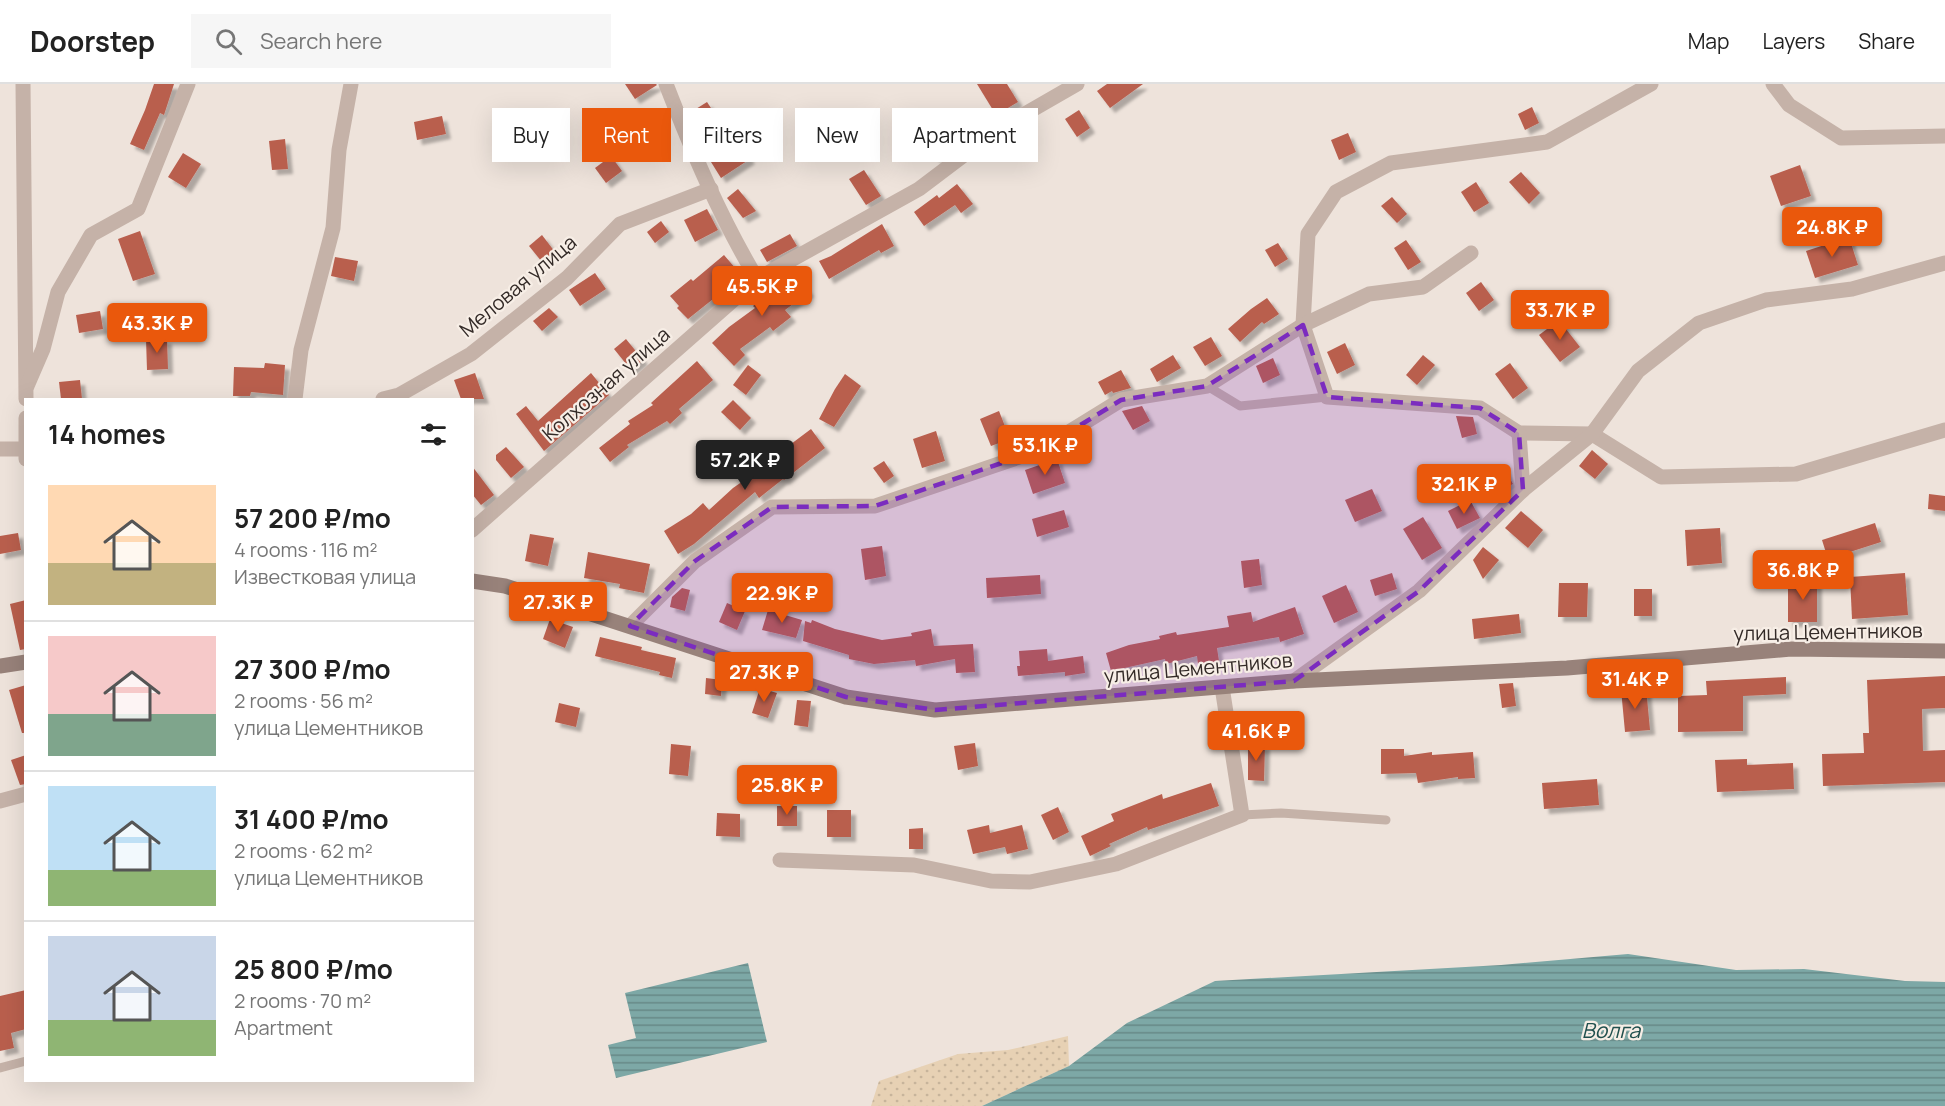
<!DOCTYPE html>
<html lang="en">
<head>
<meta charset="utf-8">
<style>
	body { margin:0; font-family:Manrope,sans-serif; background:#f6f6f6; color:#222; height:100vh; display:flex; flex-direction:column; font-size:22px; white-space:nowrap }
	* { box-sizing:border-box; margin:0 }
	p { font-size:20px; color:#767676 }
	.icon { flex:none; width:33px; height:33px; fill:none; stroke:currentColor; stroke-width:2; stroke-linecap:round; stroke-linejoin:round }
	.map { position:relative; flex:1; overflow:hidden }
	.details { position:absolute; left:24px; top:314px; width:450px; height:684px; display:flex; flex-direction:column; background:#fff; border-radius:0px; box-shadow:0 6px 24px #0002 }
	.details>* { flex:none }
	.guide { position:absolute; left:492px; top:24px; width:570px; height:54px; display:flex; gap:12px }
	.price { position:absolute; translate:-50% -51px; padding:0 14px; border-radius:6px; background:#ea580c; color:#fff; font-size:20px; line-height:39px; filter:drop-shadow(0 2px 3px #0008) }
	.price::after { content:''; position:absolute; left:50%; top:36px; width:18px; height:14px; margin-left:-9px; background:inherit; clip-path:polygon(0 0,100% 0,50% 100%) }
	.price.active { background:#222; color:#fff }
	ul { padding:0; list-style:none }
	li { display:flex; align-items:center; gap:18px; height:150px; padding:0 24px }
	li+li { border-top:2px solid #e0e0e0 }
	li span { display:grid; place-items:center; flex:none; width:168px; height:120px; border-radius:0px; color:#555 }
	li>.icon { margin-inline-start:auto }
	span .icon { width:72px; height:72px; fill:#fffc; stroke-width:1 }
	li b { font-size:26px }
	h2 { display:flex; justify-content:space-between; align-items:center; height:72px; padding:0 24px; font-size:26px }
	.chip { padding:0 21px; border-radius:0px; background:#fff; box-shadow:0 6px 24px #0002; font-size:21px; line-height:54px }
	.chip.active { background:#ea580c; color:#fff }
	header { display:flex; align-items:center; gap:36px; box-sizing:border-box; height:84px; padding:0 30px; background:#fff; border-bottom:2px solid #e0e0e0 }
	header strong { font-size:28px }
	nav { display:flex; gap:33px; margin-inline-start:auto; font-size:21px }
	.search { width:420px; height:54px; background:#f6f6f6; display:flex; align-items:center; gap:15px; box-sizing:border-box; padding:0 21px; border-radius:0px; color:#767676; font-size:22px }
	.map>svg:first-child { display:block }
	.sand { fill:url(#sand-dots) }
	.water { fill:url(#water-rules) }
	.building { fill:#b95e4e; filter:url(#shadow) }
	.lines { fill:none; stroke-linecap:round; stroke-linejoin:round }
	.lane { stroke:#c5b2a8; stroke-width:9 }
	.street { stroke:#c5b2a8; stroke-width:15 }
	.secondary { stroke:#98827a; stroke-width:15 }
	.marked { fill:#7b2cbf; fill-opacity:0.2; stroke:#7b2cbf; stroke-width:4.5; stroke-dasharray:12 8; stroke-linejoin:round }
	.labels { text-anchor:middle; stroke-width:4.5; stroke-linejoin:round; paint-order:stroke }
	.street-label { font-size:20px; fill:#332a27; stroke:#f7eee6 }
	.water-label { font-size:21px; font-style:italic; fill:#21504e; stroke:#f7eee6 }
</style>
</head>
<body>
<header>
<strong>Doorstep</strong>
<div class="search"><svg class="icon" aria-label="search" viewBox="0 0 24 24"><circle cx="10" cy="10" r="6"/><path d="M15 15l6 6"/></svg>Search here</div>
<nav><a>Map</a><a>Layers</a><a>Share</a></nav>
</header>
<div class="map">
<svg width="1945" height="1022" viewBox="0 0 1945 1022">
	<defs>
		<pattern id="sand-dots" width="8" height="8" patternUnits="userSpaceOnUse" patternTransform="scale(1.5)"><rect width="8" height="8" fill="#e7d1b4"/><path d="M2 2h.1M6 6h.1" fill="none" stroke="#c7b49b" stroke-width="1.8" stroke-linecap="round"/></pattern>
		<pattern id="water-rules" width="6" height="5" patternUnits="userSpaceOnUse" patternTransform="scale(1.5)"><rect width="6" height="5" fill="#7da8a6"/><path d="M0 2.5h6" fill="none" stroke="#678987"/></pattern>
		<filter id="shadow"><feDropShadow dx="5" dy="5" stdDeviation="1.5" flood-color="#0004"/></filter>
	</defs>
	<rect width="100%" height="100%" fill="#eee3db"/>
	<path class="sand" d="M1068,952L1069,982L982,1022H871L879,997L958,970L1008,966Z"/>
	<g class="water">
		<path d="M1628,870L1736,886L1804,885L1905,897L1945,898V1022H982L1069,982L1127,939L1215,897L1501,881Z"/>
		<path d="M748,879L767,958L616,994L608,961L636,954L625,909Z"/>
	</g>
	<g class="building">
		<path d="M154,0H174L164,31L160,29L144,66L130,60L145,26Z"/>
		<path d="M625,0H656L657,1L635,15Z"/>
		<path d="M977,0H1007L1018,18L996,31Z"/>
		<path d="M1107,0H1143L1110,24L1097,7Z"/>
		<path d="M707,18L719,36L699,48L688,30Z"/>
		<path d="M1532,23L1539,39L1525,46L1518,30Z"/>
		<path d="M1079,26L1090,44L1077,53L1065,35Z"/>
		<path d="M830,31L839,44L814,60L805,48Z"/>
		<path d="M442,32L446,50L417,56L414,38Z"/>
		<path d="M936,48L949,64L936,74L923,58Z"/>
		<path d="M1348,49L1356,68L1339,76L1331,56Z"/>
		<path d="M285,55L288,85L272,86L269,57Z"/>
		<path d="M739,60L750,75L721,94L711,78Z"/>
		<path d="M183,69L201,80L186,104L168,93Z"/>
		<path d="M611,72L622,87L606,99L595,84Z"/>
		<path d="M1800,81L1811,112L1781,122L1770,92Z"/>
		<path d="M864,86L881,112L866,121L849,95Z"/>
		<path d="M1521,88L1540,109L1529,120L1509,98Z"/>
		<path d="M1476,98L1489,119L1474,128L1461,108Z"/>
		<path d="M957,100L973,120L961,129L955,121L924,142L914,128L937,111L939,114Z"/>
		<path d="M738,105L756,127L743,134L727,114Z"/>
		<path d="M1392,113L1407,130L1397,139L1381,122Z"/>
		<path d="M707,125L718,146L695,158L684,136Z"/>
		<path d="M661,137L669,148L655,159L647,148Z"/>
		<path d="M882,140L894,162L881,169L879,166L829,195L819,177L831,172Z"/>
		<path d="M140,147L155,190L133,197L118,155Z"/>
		<path d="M790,150L797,162L767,178L760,166Z"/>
		<path d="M542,151L555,168L542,178L529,162Z"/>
		<path d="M1849,153L1858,181L1815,194L1806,167Z"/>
		<path d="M1406,156L1421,178L1408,186L1394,164Z"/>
		<path d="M1278,159L1288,175L1275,183L1265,166Z"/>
		<path d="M724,171L742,192L688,235L677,224L679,222L670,212L691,195L693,197Z"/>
		<path d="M335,173L358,177L354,197L331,192Z"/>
		<path d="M793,186L809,208L785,226L791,233L773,247L770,243L740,265L745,271L734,282L712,259L729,243L755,224L753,222L780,200L777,195Z"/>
		<path d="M595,189L606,205L580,222L569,206Z"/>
		<path d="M1481,198L1494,216L1479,227L1466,209Z"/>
		<path d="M1267,214L1279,230L1264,240L1262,238L1240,258L1228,245L1251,225Z"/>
		<path d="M549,224L558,233L542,247L533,237Z"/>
		<path d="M100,227L103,245L79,249L76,231Z"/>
		<path d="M1559,236L1580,263L1560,278L1539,251Z"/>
		<path d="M1211,253L1222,272L1205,282L1193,263Z"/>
		<path d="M146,255H167L168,285L147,286Z"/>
		<path d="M626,255L643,276L631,286L614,265Z"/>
		<path d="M1345,259L1355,281L1337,290L1327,268Z"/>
		<path d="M1173,271L1181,284L1157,298L1150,285Z"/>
		<path d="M1423,271L1435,281L1417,301L1406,291Z"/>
		<path d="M1273,274L1280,291L1263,299L1256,282Z"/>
		<path d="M697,277L713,296L679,325L682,329L670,340L667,337L627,361L629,363L610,378L599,364L630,340L628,337L653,321L651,319Z"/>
		<path d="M265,279L285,281L283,311L251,308L250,312H233L234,283L264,284Z"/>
		<path d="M1510,279L1528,304L1513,315L1495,290Z"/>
		<path d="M748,281L761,291L746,311L733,301Z"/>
		<path d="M1121,286L1131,304L1113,309L1112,307L1105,311L1098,298Z"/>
		<path d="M475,289L484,315H461L454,296Z"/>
		<path d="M591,289L609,311L544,367L516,330L526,322L538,337Z"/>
		<path d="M845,290L861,302L834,343L819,335L835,305Z"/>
		<path d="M80,296L82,315H61L59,298Z"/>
		<path d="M733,316L751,334L740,346L721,328Z"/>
		<path d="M1142,322L1150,337L1133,346L1122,327Z"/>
		<path d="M999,327L1010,355L991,362L980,335Z"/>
		<path d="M1456,332L1473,333L1477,350L1462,354Z"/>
		<path d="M811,345L825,364L784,396L783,395L759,414L755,408L694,460L678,470L664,447L691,430L703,419L709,426L733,404L769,379L767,377L781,364L783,366Z"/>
		<path d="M936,347L945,377L922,384L913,355Z"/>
		<path d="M506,363L524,383L511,394L496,376V371Z"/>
		<path d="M1592,366L1608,380L1595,395L1579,382Z"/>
		<path d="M1057,375L1065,399L1033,410L1025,386Z"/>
		<path d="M884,377L894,392L884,399L873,384Z"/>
		<path d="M1502,380L1513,400L1497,408L1486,388Z"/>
		<path d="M472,382L494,411L481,421L472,410Z"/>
		<path d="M1372,405L1382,427L1355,438L1345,416Z"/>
		<path d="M1929,410L1945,412V427L1928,425Z"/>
		<path d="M1470,416L1480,434L1457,445L1448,427Z"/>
		<path d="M1064,426L1069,443L1037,453L1032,435Z"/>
		<path d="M1521,427L1543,446L1528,464L1505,444Z"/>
		<path d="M1423,433L1442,464L1422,476L1403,445Z"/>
		<path d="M1875,439L1881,458L1828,475L1822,456Z"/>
		<path d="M1720,444L1722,479L1687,482L1685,446Z"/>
		<path d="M18,449L21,466L0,470V452Z"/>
		<path d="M530,450L554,454L548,482L525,477Z"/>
		<path d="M882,462L886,492L865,496L861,465Z"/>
		<path d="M1483,463L1499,476L1483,495L1473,476Z"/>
		<path d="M588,468L650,480L644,509L619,504L620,500L584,494Z"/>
		<path d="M1259,475L1262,501L1244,504L1241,477Z"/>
		<path d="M1392,489L1397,505L1375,512L1370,496Z"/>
		<path d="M1905,489L1908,531L1852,535L1850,493Z"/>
		<path d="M1040,491L1041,510L987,514L986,494Z"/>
		<path d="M1817,495V538H1788V497Z"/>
		<path d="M1559,499H1588L1587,533H1558Z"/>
		<path d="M1346,501L1358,528L1334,539L1322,512Z"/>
		<path d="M682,504L690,506L685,527L670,523L672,513Z"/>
		<rect x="1634" y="505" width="18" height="27"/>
		<path d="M26,516V565L20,566L10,520Z"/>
		<path d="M727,519L745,527L737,546L719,538Z"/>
		<path d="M1295,523L1304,550L1280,558L1279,553L1217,564L1219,577L1198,580L1197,572L1166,580L1165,575L1111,587L1106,569L1129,561L1160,555L1159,552L1176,548L1177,551L1229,543L1227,532L1251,528L1253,538Z"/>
		<path d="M768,526L802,536L796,554L762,546Z"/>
		<path d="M1519,530L1521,549L1474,555L1472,535Z"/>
		<path d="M550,535L573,543L565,564L543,555Z"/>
		<path d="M812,536L835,545L882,556L912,552L911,549L931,545L934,562L973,560L975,588L956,589L955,575L916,582L915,576L874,580L849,575V571L803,557L805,537L811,539Z"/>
		<path d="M600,553L642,563L641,566L676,574L672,594L659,591L660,588L595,572Z"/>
		<path d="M1047,565L1048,577L1083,572L1085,589L1065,592V588L1018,592L1017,582H1020L1019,567Z"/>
		<path d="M1945,592V624L1922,625L1923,667L1945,666V698L1823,702L1822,670L1864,669L1863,649H1869L1867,596Z"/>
		<path d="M1786,593V610L1743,612V647L1678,648V612L1707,611L1706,597Z"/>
		<path d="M706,594L722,596L721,612L705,610Z"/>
		<path d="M1513,599L1516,622L1502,624L1499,600Z"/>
		<path d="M26,601V649H22L9,606Z"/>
		<path d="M1646,603L1650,646L1625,648L1621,605Z"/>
		<path d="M760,604L777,609L768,634L752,629Z"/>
		<path d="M797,616L811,617L808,643L794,641Z"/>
		<path d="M559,619L580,624L576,643L555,638Z"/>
		<path d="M975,659L978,682L958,686L954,662Z"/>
		<path d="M671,660L691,662L688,692L669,690Z"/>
		<path d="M1248,660L1265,661L1264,697L1248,696Z"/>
		<path d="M1381,665H1404V672L1432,668V671L1473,668L1475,694L1458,695V693L1418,699L1416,689L1381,690Z"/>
		<path d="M26,671V700L20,701L11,676Z"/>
		<path d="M1747,675V681L1793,679L1794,705L1717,708L1715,676Z"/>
		<path d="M1597,695L1599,721L1544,725L1542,699Z"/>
		<path d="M1211,699L1219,722L1148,746L1147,743L1109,760L1111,762L1090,772L1081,752L1114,737L1111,730L1162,710L1163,715Z"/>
		<rect x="777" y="722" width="20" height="20"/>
		<path d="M1058,723L1069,748L1053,756L1041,731Z"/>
		<rect x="827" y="726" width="24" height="27"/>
		<path d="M717,729L740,730V753L716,752Z"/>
		<path d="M989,741L990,749L1022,741L1028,765L1007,770L1005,763L973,770L967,746Z"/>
		<path d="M923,744V765H909V745Z"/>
		<path d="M26,906V945L11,949L14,964L0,967V912Z"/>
	</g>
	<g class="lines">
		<g class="lane">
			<path d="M1207,302L1240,322L1327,313"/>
			<path d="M1242,731L1281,729L1386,736"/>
			<path d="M0,984L26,977"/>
		</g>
		<g class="street">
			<path d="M23,0L26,315"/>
			<path d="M666,0C692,67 720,133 757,195"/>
			<path d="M1651,0L1547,58L1391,79L1336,108L1308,150L1303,241L1327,313L1480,324L1519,349L1592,350L1661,393L1796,390L1945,346"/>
			<path d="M1773,0L1789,21L1841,54L1945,52"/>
			<path d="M27,302L43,265L58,208L91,151L138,125L188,0"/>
			<path d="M295,315L301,266L333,144L339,66L351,0"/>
			<path d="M383,315L399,311L471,270L567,194L620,140L711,105"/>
			<path d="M26,334V375"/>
			<path d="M1519,349L1523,406"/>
			<path d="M0,365H26"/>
			<path d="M472,446L757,195L919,105L997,46L1077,0"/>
			<path d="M630,542L695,477L772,423L875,422L1040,366L1121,316L1207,302L1303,241L1369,210L1423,203L1471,169"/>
			<path d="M1294,597L1419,507L1523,406L1592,350L1638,287L1699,239L1766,216L1852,205L1945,179"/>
			<path d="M0,717L26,710"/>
			<path d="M780,776L914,781L991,797L1030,798L1116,780L1242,731L1222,603"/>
		</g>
		<g class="secondary">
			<path d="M472,497L505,502L846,613L935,626L1294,597L1567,584L1791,565L1945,567"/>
			<path d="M0,582L26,578"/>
		</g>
	</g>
	<path class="marked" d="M1303,241L1327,313L1480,324L1519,349L1523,406L1419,507L1294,597L935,626L846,613L630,542L695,477L772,423L875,422L1040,366L1121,316L1207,302Z"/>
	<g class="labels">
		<g class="street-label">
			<text transform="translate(518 202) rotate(-40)" y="7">Меловая улица</text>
			<text transform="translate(606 300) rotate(-41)" y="7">Колхозная улица</text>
			<text transform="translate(1828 548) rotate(-1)" y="7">улица Цементников</text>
			<text transform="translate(1198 584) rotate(-5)" y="7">улица Цементников</text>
		</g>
		<g class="water-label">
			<text x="1611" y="954">Волга</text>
		</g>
	</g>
</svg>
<b class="price" style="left:1832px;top:174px">24.8K ₽</b>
<b class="price" style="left:762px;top:233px">45.5K ₽</b>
<b class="price" style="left:1560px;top:257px">33.7K ₽</b>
<b class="price" style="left:157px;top:270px">43.3K ₽</b>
<b class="price" style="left:1045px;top:392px">53.1K ₽</b>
<b class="price active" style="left:745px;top:407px">57.2K ₽</b>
<b class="price" style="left:1464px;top:431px">32.1K ₽</b>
<b class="price" style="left:1803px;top:517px">36.8K ₽</b>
<b class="price" style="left:782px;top:540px">22.9K ₽</b>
<b class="price" style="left:558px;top:549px">27.3K ₽</b>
<b class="price" style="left:764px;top:619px">27.3K ₽</b>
<b class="price" style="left:1635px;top:626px">31.4K ₽</b>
<b class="price" style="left:1256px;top:678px">41.6K ₽</b>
<b class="price" style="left:787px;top:732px">25.8K ₽</b>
<div class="guide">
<a class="chip">Buy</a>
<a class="chip active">Rent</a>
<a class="chip">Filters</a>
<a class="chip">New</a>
<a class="chip">Apartment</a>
</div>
<section class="details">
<h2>14 homes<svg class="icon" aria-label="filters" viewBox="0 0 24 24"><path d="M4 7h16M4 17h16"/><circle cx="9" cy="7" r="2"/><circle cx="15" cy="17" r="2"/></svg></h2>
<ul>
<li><span style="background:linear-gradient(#ffd9b3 65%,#c2b280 0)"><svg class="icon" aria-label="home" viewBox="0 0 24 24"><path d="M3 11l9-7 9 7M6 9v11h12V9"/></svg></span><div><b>57 200 ₽/mo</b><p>4 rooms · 116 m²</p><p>Известковая улица</p></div></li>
<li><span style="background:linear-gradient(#f6c9c9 65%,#7fa58c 0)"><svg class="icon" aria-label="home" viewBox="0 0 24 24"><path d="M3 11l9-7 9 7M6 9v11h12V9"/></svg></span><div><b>27 300 ₽/mo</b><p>2 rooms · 56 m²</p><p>улица Цементников</p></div></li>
<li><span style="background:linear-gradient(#bfe0f5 70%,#8fb573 0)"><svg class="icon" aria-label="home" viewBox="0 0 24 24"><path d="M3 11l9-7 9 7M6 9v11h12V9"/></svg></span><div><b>31 400 ₽/mo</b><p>2 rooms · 62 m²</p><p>улица Цементников</p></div></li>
<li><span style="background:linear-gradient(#c9d6e8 70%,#8fb573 0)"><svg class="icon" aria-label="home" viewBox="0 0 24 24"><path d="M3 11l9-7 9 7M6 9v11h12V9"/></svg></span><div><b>25 800 ₽/mo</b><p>2 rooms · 70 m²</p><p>Apartment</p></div></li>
</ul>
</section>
</div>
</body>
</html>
